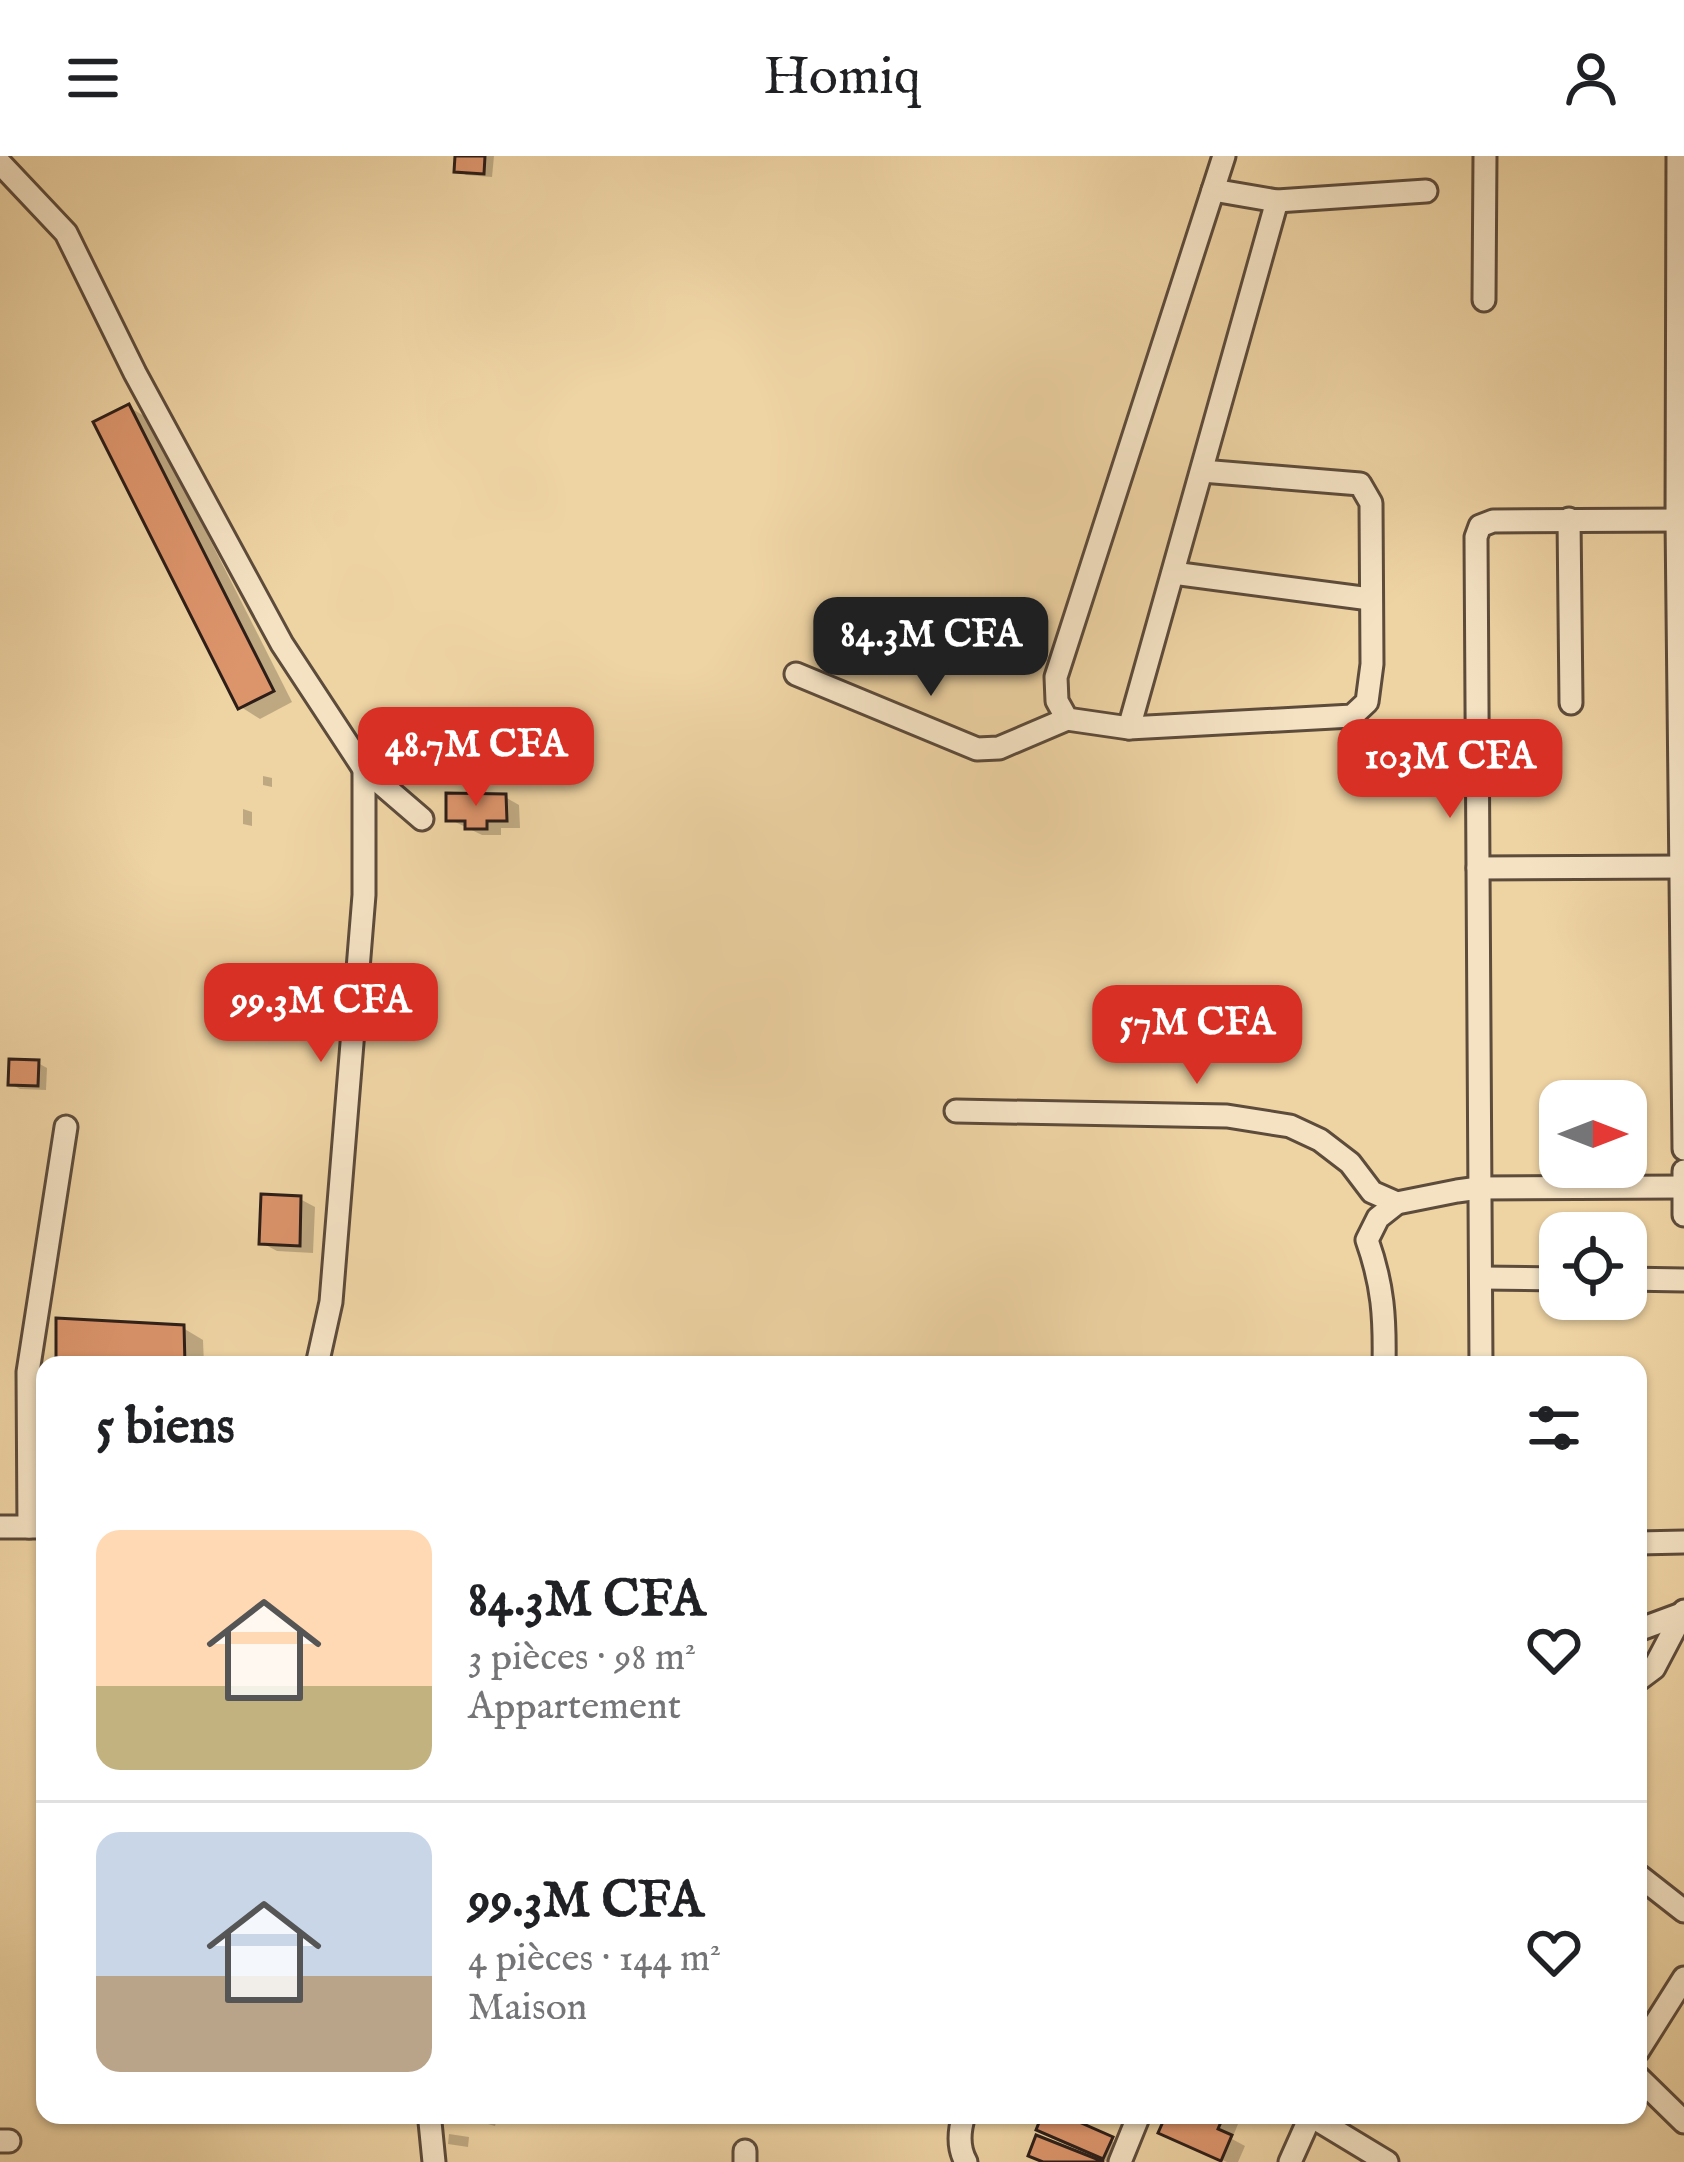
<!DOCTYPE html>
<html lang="fr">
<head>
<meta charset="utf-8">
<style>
	body { margin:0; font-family:"IM FELL English",serif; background:#f2f2f2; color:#202124; height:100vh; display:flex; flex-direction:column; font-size:45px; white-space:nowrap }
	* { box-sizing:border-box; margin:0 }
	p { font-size:39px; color:#757577 }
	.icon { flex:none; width:66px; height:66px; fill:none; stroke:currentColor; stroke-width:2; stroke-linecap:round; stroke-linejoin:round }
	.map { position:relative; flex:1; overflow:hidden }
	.drawer { position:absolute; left:36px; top:1200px; width:1611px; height:768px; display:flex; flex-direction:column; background:#fff; border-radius:24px; box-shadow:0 3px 9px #0004 }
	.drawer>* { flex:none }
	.needle { width:78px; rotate:90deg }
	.tools { position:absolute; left:1539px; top:924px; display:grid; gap:24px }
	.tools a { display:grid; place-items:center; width:108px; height:108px; border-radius:24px; background:#fff; box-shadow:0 3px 9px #0004; font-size:60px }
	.price { position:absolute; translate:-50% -102px; padding:0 27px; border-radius:24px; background:#d93025; color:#fff; font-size:39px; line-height:78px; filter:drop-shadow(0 3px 6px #0008) }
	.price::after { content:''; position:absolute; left:50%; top:72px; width:36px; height:27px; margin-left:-18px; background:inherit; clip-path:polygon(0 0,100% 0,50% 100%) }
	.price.current { background:#222; color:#fff }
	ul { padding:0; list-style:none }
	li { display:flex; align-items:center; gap:36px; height:300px; padding:0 60px }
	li+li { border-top:3px solid #e0e0e0 }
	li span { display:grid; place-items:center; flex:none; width:336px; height:240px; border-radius:24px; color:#555 }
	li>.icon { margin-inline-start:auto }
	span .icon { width:144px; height:144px; fill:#fffc; stroke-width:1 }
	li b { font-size:51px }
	h2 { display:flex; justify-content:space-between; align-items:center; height:144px; padding:0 60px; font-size:51px }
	header { display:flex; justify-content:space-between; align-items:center; height:156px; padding:0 60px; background:#fff; font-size:54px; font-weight:600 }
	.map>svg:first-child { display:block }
	.shadow { fill:#0003 }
	.building { fill:#dc946b; stroke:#2d1e18; stroke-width:3 }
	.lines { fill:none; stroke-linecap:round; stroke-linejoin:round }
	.minor-casing { stroke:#5d4b3b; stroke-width:27 }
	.minor { stroke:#f4e2c3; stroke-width:21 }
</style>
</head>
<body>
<header><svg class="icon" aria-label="menu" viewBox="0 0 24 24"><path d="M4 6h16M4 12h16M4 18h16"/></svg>Homiq<svg class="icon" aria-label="person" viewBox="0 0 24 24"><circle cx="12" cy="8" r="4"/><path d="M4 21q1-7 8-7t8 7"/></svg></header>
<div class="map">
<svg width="1684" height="2006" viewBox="0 0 1684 2006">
	<rect width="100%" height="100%" fill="#eed3a3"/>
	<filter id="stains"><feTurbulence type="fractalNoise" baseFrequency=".00167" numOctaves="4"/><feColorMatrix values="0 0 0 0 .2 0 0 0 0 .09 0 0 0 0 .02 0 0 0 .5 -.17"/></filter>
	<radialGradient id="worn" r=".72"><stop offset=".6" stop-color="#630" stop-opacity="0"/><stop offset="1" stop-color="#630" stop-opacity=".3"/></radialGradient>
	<g class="shadow">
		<path d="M458,0H494L492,21L466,19L457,14Z"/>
		<path d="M129,251L149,263L292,546L260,563L241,551Z"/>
		<path d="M263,620L272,622V631L263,629Z"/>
		<path d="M505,641L519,649L520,672H501V679H482L449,663Z"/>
		<path d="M243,653L252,656V670L243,668Z"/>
		<path d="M38,907L47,912L46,934L20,933L11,928Z"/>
		<path d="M300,1043L315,1051L313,1097L277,1095L262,1087Z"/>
		<path d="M183,1172L203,1184L204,1209H59Z"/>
		<path d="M456,1959H498L495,1970Z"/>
		<path d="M1045,1959H1055L1126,1992L1121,2006H1108L1054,1981Z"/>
		<path d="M1169,1959H1223L1238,1968L1232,1983L1245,1990L1238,2006H1227L1176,1984Z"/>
		<path d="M449,1978L469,1981L468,1991L448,1988Z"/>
	</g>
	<g class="building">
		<path d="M455,0H485L484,18L454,16Z"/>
		<path d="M129,248L274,535L238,553L93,266Z"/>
		<path d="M446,637L506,638L507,665H487V673H465V665H446Z"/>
		<path d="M9,903L39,904L38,930L8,929Z"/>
		<path d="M261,1038L301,1040L300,1090L259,1088Z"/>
		<path d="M56,1162L184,1169L185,1209H56Z"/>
		<path d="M1042,1959H1063L1113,1981L1103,2003L1036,1974Z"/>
		<path d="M1166,1959H1224L1218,1973L1232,1979L1221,2005L1158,1977Z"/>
		<path d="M1036,1979L1104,2006H1043L1028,2000Z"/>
	</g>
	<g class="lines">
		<g class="minor-casing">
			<g id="minor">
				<path d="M1678,0L1677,364L1684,993"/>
				<path d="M0,7L66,77L135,217L282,488L364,613L422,663"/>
				<path d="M1213,34L1277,45L1426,35"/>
				<path d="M1484,144L1485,0"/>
				<path d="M1202,315L1360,328L1371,347L1372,508L1367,546L1352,560L1129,572L1067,563L1057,545L1056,521L1224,0"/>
				<path d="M1569,363L1571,547"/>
				<path d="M1173,417L1370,443"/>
				<path d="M796,518L977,593L999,592L1067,563"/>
				<path d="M1129,572L1277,45"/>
				<path d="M1478,712L1684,711"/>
				<path d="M956,955L1227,960L1290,970L1320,984L1350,1007L1372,1036L1397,1047"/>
				<path d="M1684,1015V1059"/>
				<path d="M1482,1122L1560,1123"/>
				<path d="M1626,1123L1684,1124"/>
				<path d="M317,1209L331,1146L364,739V613"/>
				<path d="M1384,1209C1385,1162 1383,1129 1367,1084L1378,1062L1397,1047L1457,1035L1479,1032L1683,1031"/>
				<path d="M1481,1209L1476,381L1480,370L1493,365L1684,364"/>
				<path d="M0,1371H45"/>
				<path d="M29,1371L28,1216L66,971"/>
				<path d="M1638,1387L1684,1386"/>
				<path d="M1638,1474L1684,1457"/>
				<path d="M1638,1524L1654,1512L1684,1455"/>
				<path d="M1638,1719L1684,1755"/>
				<path d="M1638,1895L1684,1822"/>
				<path d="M1638,1921L1684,1966"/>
				<path d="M964,1959C959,1975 958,1992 966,2006"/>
				<path d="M1311,1960L1387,2006"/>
				<path d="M430,1966L434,2006"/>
				<path d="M0,1985H9"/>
				<path d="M745,1995V2006"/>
				<path d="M1120,2006L1139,1959"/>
				<path d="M1290,2006L1311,1959"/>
			</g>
		</g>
		<use href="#minor" class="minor"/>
	</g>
	<rect width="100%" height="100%" filter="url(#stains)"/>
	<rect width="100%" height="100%" fill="url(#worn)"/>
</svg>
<div class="tools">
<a><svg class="needle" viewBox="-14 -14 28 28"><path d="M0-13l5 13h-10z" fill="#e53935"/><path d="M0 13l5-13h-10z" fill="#757577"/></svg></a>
<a><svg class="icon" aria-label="locate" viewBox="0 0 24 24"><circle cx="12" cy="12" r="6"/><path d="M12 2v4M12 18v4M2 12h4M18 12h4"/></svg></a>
</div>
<b class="price current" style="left:931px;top:543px">84.3M CFA</b>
<b class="price" style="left:476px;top:653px">48.7M CFA</b>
<b class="price" style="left:1450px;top:665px">103M CFA</b>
<b class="price" style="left:321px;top:909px">99.3M CFA</b>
<b class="price" style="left:1197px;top:931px">57M CFA</b>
<section class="drawer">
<h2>5 biens<svg class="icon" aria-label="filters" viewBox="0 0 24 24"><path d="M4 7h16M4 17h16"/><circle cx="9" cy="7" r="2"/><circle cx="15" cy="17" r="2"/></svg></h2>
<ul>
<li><span style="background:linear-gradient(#ffd9b3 65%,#c2b280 0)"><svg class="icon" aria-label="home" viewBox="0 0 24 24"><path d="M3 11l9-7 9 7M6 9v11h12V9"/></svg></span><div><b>84.3M CFA</b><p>3 pièces · 98 m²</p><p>Appartement</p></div><svg class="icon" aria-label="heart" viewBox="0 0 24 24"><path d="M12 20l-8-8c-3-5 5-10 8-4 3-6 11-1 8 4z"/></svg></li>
<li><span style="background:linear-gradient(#c9d6e8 60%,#b9a48a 0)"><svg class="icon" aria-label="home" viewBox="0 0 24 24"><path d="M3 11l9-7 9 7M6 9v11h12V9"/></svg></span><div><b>99.3M CFA</b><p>4 pièces · 144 m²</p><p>Maison</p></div><svg class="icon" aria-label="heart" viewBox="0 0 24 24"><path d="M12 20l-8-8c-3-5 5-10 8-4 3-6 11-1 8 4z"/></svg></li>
</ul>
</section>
</div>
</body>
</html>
